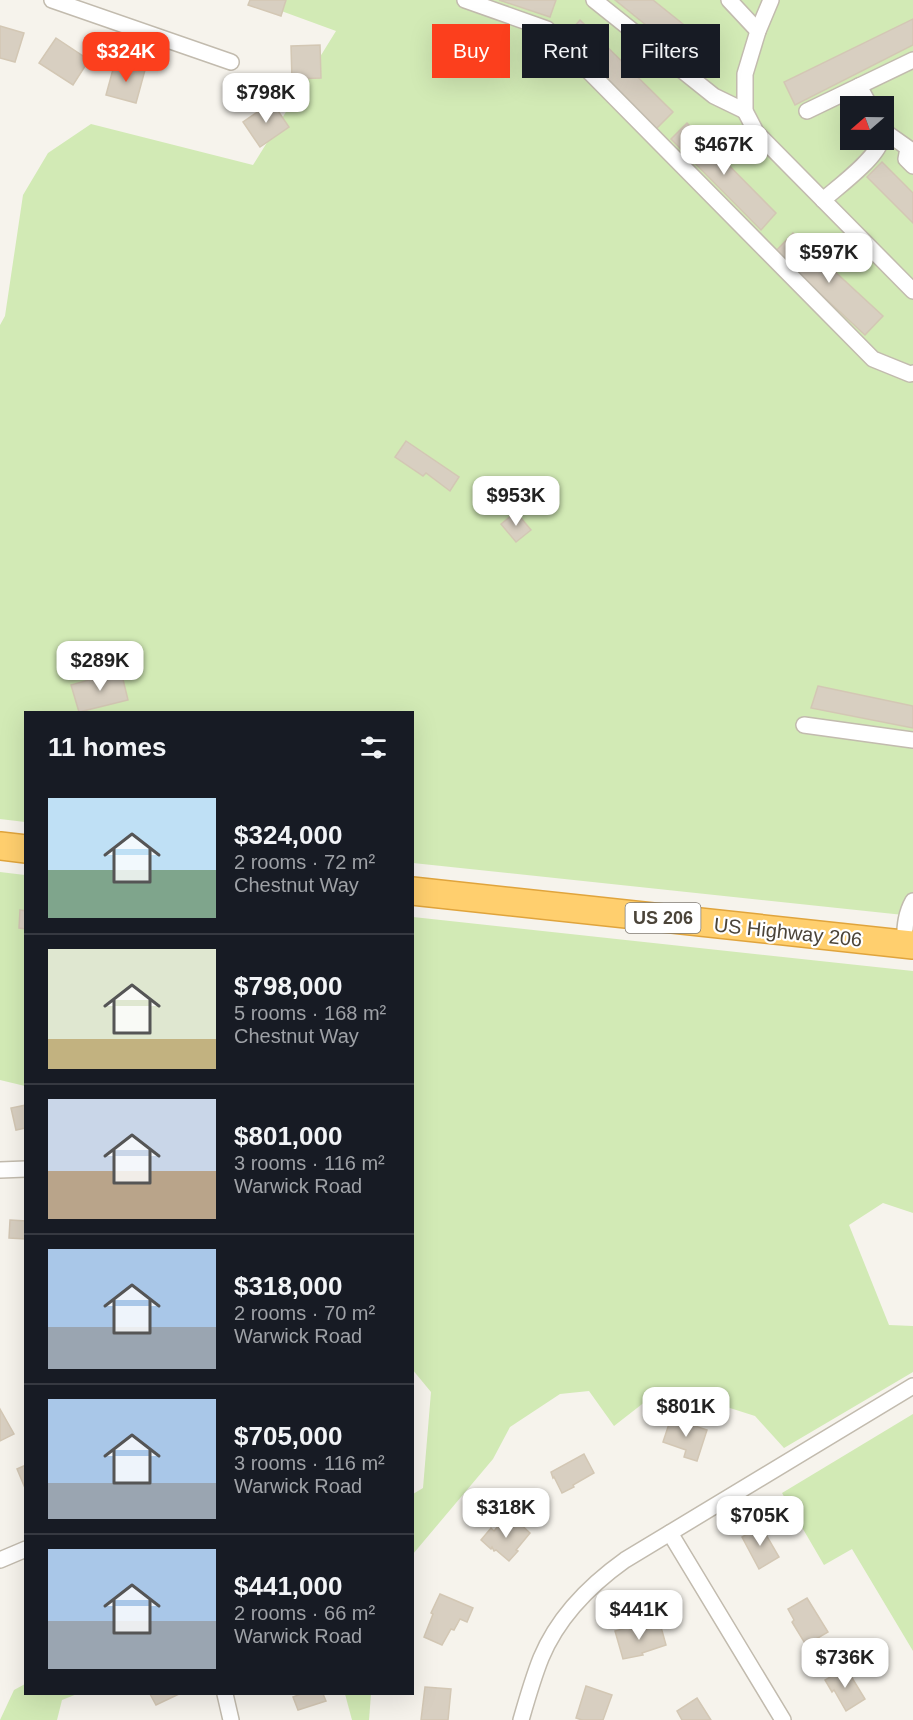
<!DOCTYPE html>
<html lang="en">
<head>
<meta charset="utf-8">
<style>
	body { margin:0; font-family:Helvetica,sans-serif; background:#20242c; color:#f1f3f6; height:100vh; display:flex; flex-direction:column; font-size:22px; white-space:nowrap }
	* { box-sizing:border-box; margin:0 }
	p { font-size:20px; color:#9ea1a6 }
	.icon { flex:none; width:33px; height:33px; fill:none; stroke:currentColor; stroke-width:2; stroke-linecap:round; stroke-linejoin:round }
	.map { position:relative; flex:1; overflow:hidden }
	.details { position:absolute; left:24px; top:711px; width:390px; height:984px; display:flex; flex-direction:column; background:#171b24; border-radius:0px; box-shadow:0 6px 24px #0002 }
	.details>* { flex:none }
	.hud { position:absolute; left:432px; top:24px; width:390px; height:54px; display:flex; gap:12px }
	.needle { width:39px; rotate:250deg }
	.fabs { position:absolute; left:840px; top:96px; display:grid; gap:12px }
	.fabs a { display:grid; place-items:center; width:54px; height:54px; border-radius:0px; background:#171b24; box-shadow:0 6px 24px #0002; font-size:30px }
	.price { position:absolute; translate:-50% -51px; padding:0 14px; border-radius:12px; background:#fff; color:#222; font-size:20px; line-height:39px; filter:drop-shadow(0 2px 3px #0008) }
	.price::after { content:''; position:absolute; left:50%; top:36px; width:18px; height:14px; margin-left:-9px; background:inherit; clip-path:polygon(0 0,100% 0,50% 100%) }
	.price.current { background:#fc3f1d; color:#fff }
	ul { padding:0; list-style:none }
	li { display:flex; align-items:center; gap:18px; height:150px; padding:0 24px }
	li+li { border-top:2px solid #363941 }
	li span { display:grid; place-items:center; flex:none; width:168px; height:120px; border-radius:0px; color:#555 }
	li>.icon { margin-inline-start:auto }
	span .icon { width:72px; height:72px; fill:#fffc; stroke-width:1 }
	li b { font-size:26px }
	h2 { display:flex; justify-content:space-between; align-items:center; height:72px; padding:0 24px; font-size:26px }
	.chip { padding:0 21px; border-radius:0px; background:#171b24; box-shadow:0 6px 24px #0002; font-size:21px; line-height:54px }
	.chip.current { background:#fc3f1d; color:#fff }
	.map>svg:first-child { display:block }
	.green { fill:#d2eab5; fill-rule:evenodd }
	.building { fill:#d8cfc1; stroke:#d3c7b4; stroke-width:1.5 }
	.lines { fill:none; stroke-linecap:round; stroke-linejoin:round }
	.street-casing { stroke:#c2bbae; stroke-width:18 }
	.highway-casing { stroke:#e0a43c; stroke-width:30 }
	.street { stroke:#fff; stroke-width:15 }
	.highway { stroke:#ffcf6e; stroke-width:27 }
	.labels { text-anchor:middle; stroke-width:4.5; stroke-linejoin:round; paint-order:stroke }
	.shield { fill:#fff; stroke:#817c74; stroke-width:1.5 }
	.shield-label { font-size:18px; font-weight:bold; fill:#4b4439 }
	.street-label { font-size:20px; fill:#4b4439; stroke:#fff }
</style>
</head>
<body>
<div class="map">
<svg width="913" height="1720" viewBox="0 0 913 1720">
	<rect width="100%" height="100%" fill="#f6f3ec"/>
	<g class="green">
		<path d="M251,0H913V916L413,863L412,712H26L25,822L0,819V325L5,316L23,195L48,153L91,124L253,165L336,31ZM850,106H884V140H850Z"/>
		<path d="M0,872L25,875V1086L0,1080Z"/>
		<path d="M413,917L913,971V1213L883,1203L849,1225L889,1325L913,1326V1372L784,1448L755,1416L664,1387L614,1426L589,1391L560,1394L510,1427L493,1459L413,1554V1494L423,1488L431,1392L412,1369Z"/>
		<path d="M913,1414V1651L852,1549L824,1565L782,1493Z"/>
		<path d="M25,1684L26,1694H77L62,1700L57,1720H0L14,1690Z"/>
		<path d="M345,1694H371L369,1720H352Z"/>
	</g>
	<g class="building">
		<path d="M250,0H286L281,16L248,5Z"/>
		<path d="M499,0H556L550,17Z"/>
		<path d="M615,0H653L708,44L693,63Z"/>
		<path d="M913,19V45L795,105L784,82Z"/>
		<path d="M580,20L673,112L656,129L564,38Z"/>
		<path d="M0,26L24,33L15,62L0,58Z"/>
		<path d="M56,38L89,60L73,85L39,63Z"/>
		<path d="M320,45L321,78L292,79L291,46Z"/>
		<path d="M115,62L145,70L136,103L106,95Z"/>
		<path d="M272,102L289,127L260,147L243,122Z"/>
		<path d="M687,123L776,213L761,230L671,139Z"/>
		<path d="M882,162L913,193V223L867,177Z"/>
		<path d="M793,233L883,316L865,335L775,252Z"/>
		<path d="M406,441L459,477L450,491L426,473L423,476L395,457Z"/>
		<path d="M516,512L531,530L516,542L501,524Z"/>
		<path d="M121,671L128,700L79,712L71,685Z"/>
		<path d="M818,686L913,706V728L811,708Z"/>
		<path d="M20,910L26,911V929L19,928Z"/>
		<path d="M26,1105V1128L16,1130L11,1108Z"/>
		<path d="M10,1220L26,1221V1239L9,1238Z"/>
		<path d="M0,1409L14,1434L0,1441Z"/>
		<path d="M671,1418L707,1430L697,1461L684,1457L686,1450L663,1442Z"/>
		<path d="M584,1454L594,1473L573,1485L574,1487L562,1493L554,1477L553,1478L551,1472Z"/>
		<path d="M26,1465V1488H25L17,1469Z"/>
		<path d="M514,1518L530,1533L516,1550L518,1551L509,1561L496,1550L494,1551L492,1547L491,1549L481,1540L491,1528L494,1531L499,1525L504,1530Z"/>
		<path d="M761,1526L779,1557L759,1569L742,1537Z"/>
		<path d="M440,1594L473,1608L467,1622L460,1619L454,1630L451,1629L442,1645L424,1637L433,1614L431,1613Z"/>
		<path d="M807,1598L828,1632L806,1645L792,1622L794,1620L788,1609Z"/>
		<path d="M630,1627V1629L638,1627L639,1630L661,1627L666,1645L642,1653L643,1655L623,1659L615,1631Z"/>
		<path d="M846,1668L865,1699L846,1711L834,1690L832,1692L825,1680Z"/>
		<path d="M586,1686L612,1695L603,1720H582L576,1718Z"/>
		<path d="M425,1687L451,1689L448,1720H421Z"/>
		<path d="M150,1694H179L156,1705Z"/>
		<path d="M301,1694H323L326,1701L298,1710L293,1697Z"/>
		<path d="M697,1698L711,1720H682L677,1711Z"/>
	</g>
	<g class="lines">
		<g class="street-casing">
			<g id="street">
				<path d="M52,0L231,62"/>
				<path d="M465,0L547,29L873,359L910,374L913,373"/>
				<path d="M594,0L714,96L745,111"/>
				<path d="M729,0L758,31"/>
				<path d="M771,0L758,31L745,74V111L756,132L913,291"/>
				<path d="M859,86L870,106"/>
				<path d="M807,111L913,60"/>
				<path d="M884,131L908,148L906,159L913,166"/>
				<path d="M823,200C838,187 877,158 881,140"/>
				<path d="M804,725L913,740"/>
				<path d="M904,944C905,928 905,915 913,901"/>
				<path d="M0,1170L26,1169"/>
				<path d="M670,1533L783,1720"/>
				<path d="M0,1560L26,1549"/>
				<path d="M225,1694L231,1720"/>
				<path d="M521,1720C527,1699 533,1678 541,1658C558,1617 590,1585 625,1560L913,1386"/>
			</g>
		</g>
		<g class="highway-casing">
			<g id="highway">
				<path d="M0,846L26,849"/>
				<path d="M412,891L913,945"/>
			</g>
		</g>
		<use href="#street" class="street"/>
		<use href="#highway" class="highway"/>
	</g>
	<g class="labels">
		<rect class="shield" x="625.5" y="903" width="75" height="30" rx="4.5"/>
		<g class="shield-label">
			<text x="663" y="924">US 206</text>
		</g>
		<g class="street-label">
			<text transform="translate(788 932) rotate(6)" y="7">US Highway 206</text>
		</g>
	</g>
</svg>
<div class="fabs">
<a><svg class="needle" viewBox="-14 -14 28 28"><path d="M0-13l5 13h-10z" fill="#e53935"/><path d="M0 13l5-13h-10z" fill="#9ea1a6"/></svg></a>
</div>
<b class="price current" style="left:126px;top:83px">$324K</b>
<b class="price" style="left:266px;top:124px">$798K</b>
<b class="price" style="left:724px;top:176px">$467K</b>
<b class="price" style="left:829px;top:284px">$597K</b>
<b class="price" style="left:516px;top:527px">$953K</b>
<b class="price" style="left:100px;top:692px">$289K</b>
<b class="price" style="left:686px;top:1438px">$801K</b>
<b class="price" style="left:506px;top:1539px">$318K</b>
<b class="price" style="left:760px;top:1547px">$705K</b>
<b class="price" style="left:639px;top:1641px">$441K</b>
<b class="price" style="left:845px;top:1689px">$736K</b>
<div class="hud">
<a class="chip current">Buy</a>
<a class="chip">Rent</a>
<a class="chip">Filters</a>
</div>
<section class="details">
<h2>11 homes<svg class="icon" aria-label="filters" viewBox="0 0 24 24"><path d="M4 7h16M4 17h16"/><circle cx="9" cy="7" r="2"/><circle cx="15" cy="17" r="2"/></svg></h2>
<ul>
<li><span style="background:linear-gradient(#bfe0f5 60%,#7fa58c 0)"><svg class="icon" aria-label="home" viewBox="0 0 24 24"><path d="M3 11l9-7 9 7M6 9v11h12V9"/></svg></span><div><b>$324,000</b><p>2 rooms · 72 m²</p><p>Chestnut Way</p></div></li>
<li><span style="background:linear-gradient(#dfe7d0 75%,#c2b280 0)"><svg class="icon" aria-label="home" viewBox="0 0 24 24"><path d="M3 11l9-7 9 7M6 9v11h12V9"/></svg></span><div><b>$798,000</b><p>5 rooms · 168 m²</p><p>Chestnut Way</p></div></li>
<li><span style="background:linear-gradient(#c9d6e8 60%,#b9a48a 0)"><svg class="icon" aria-label="home" viewBox="0 0 24 24"><path d="M3 11l9-7 9 7M6 9v11h12V9"/></svg></span><div><b>$801,000</b><p>3 rooms · 116 m²</p><p>Warwick Road</p></div></li>
<li><span style="background:linear-gradient(#a9c7e8 65%,#9aa5b1 0)"><svg class="icon" aria-label="home" viewBox="0 0 24 24"><path d="M3 11l9-7 9 7M6 9v11h12V9"/></svg></span><div><b>$318,000</b><p>2 rooms · 70 m²</p><p>Warwick Road</p></div></li>
<li><span style="background:linear-gradient(#a9c7e8 70%,#9aa5b1 0)"><svg class="icon" aria-label="home" viewBox="0 0 24 24"><path d="M3 11l9-7 9 7M6 9v11h12V9"/></svg></span><div><b>$705,000</b><p>3 rooms · 116 m²</p><p>Warwick Road</p></div></li>
<li><span style="background:linear-gradient(#a9c7e8 60%,#9aa5b1 0)"><svg class="icon" aria-label="home" viewBox="0 0 24 24"><path d="M3 11l9-7 9 7M6 9v11h12V9"/></svg></span><div><b>$441,000</b><p>2 rooms · 66 m²</p><p>Warwick Road</p></div></li>
</ul>
</section>
</div>
</body>
</html>
